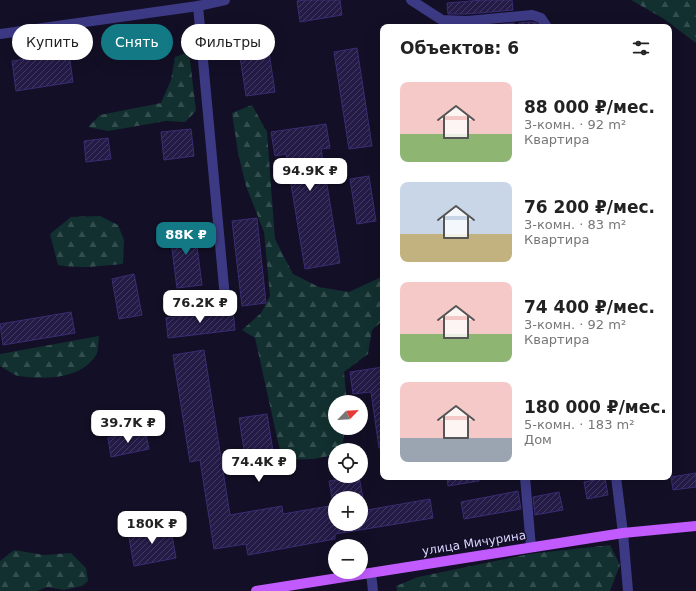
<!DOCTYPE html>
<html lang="ru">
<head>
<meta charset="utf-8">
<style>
	body { margin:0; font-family:"DejaVu Sans",sans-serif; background:#f2f2f2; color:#222; height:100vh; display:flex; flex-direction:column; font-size:15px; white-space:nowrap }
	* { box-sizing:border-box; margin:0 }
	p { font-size:13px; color:#767676 }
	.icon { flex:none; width:22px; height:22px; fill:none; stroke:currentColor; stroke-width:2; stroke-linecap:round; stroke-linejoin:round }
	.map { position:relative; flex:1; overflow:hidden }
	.panel { position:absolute; left:380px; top:24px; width:292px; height:456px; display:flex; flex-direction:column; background:#fff; border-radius:8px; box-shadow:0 4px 16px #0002 }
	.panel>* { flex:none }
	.banner { position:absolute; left:12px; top:24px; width:308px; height:36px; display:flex; gap:8px }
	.needle { width:26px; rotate:65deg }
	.controls { position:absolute; left:328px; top:395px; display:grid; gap:8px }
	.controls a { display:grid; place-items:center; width:40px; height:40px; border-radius:50%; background:#fff; box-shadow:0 4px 16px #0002; font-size:20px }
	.price { position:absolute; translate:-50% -34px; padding:0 9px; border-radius:8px; background:#fff; color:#222; font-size:13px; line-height:26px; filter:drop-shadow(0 1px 2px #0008) }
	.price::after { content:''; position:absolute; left:50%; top:24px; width:12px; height:9px; margin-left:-6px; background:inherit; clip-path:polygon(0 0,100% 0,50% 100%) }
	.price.active { background:#137a85; color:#fff }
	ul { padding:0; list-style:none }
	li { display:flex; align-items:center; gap:12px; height:100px; padding:0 20px }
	li span { display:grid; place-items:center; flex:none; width:112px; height:80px; border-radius:8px; color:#555 }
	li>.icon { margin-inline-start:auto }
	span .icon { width:48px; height:48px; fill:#fffc; stroke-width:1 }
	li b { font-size:17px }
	h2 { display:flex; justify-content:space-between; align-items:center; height:48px; padding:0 20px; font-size:17px }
	.tag { padding:0 14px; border-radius:18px; background:#fff; box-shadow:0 4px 16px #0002; font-size:14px; line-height:36px }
	.tag.active { background:#137a85; color:#fff }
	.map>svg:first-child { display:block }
	.forest { fill:url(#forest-firs) }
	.building { fill:url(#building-hatch); stroke:#3b2d73 }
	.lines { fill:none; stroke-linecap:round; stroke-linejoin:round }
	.minor { stroke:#3d3a85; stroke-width:10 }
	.major { stroke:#c25bff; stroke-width:10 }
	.labels { text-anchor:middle; stroke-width:3; stroke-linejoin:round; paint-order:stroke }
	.street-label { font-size:12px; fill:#d9d4ff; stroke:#130f26 }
</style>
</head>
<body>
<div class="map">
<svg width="696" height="591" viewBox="0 0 696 591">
	<defs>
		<pattern id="forest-firs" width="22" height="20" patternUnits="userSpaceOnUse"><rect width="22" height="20" fill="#12302f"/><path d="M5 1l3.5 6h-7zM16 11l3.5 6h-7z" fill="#344d4e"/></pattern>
		<pattern id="building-hatch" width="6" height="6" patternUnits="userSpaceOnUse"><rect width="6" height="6" fill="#241b47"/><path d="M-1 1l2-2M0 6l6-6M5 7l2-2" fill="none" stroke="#433b63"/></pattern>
	</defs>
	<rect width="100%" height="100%" fill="#130f26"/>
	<g class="forest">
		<path d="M631,0H696V43L664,19Z"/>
		<path d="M186,53L190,60L196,111L185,122L166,121L108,131L88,127L100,115L161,103L171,80L175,57Z"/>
		<path d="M252,105L267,132L275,239L293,274L319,287L349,292L379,278L383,275V320L372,330L368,354L344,372L347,402H335V428H345L342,450H335V455L313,459L282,460L255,338L242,330L261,313L270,296L264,232L246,186L238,153L232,113Z"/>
		<path d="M100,216L118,225L124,240L123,264C99,266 82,269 58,265L50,234L71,217Z"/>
		<path d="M99,336C98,342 99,350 96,355C82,379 44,380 19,376C13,375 6,369 0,366V354Z"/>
		<path d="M610,545L620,565L610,591H397L396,586L418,577L529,554Z"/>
		<path d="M14,550L44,555L71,553L86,568L88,581L82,586L64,590L47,587L37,591H0V561Z"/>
	</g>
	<g class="building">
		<path d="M305,0H340L342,15L300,22L297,1Z"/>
		<path d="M483,0H512L513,10L467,14H448L447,3Z"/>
		<path d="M531,22L537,23L539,27H519V23Z"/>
		<path d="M514,23V27H473Z"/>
		<path d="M267,39L275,92L246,96L238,44Z"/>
		<path d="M357,48L372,146L349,149L334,52Z"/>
		<path d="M69,53L73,82L16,91L12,61Z"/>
		<path d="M326,124L330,148L321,149L340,263L305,269L286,154L275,156L271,132Z"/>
		<path d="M191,129L194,156L164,160L161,132Z"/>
		<path d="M108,138L111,159L86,162L84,141Z"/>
		<path d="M369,176L376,221L357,224L350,179Z"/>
		<path d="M257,218L266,303L242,306L232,221Z"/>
		<path d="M194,223L202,285L177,288L169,226Z"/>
		<path d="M134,274L142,315L119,319L112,279Z"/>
		<path d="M233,310L235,330L168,338L166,318L220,312L227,315Z"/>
		<path d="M71,312L75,333L3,345L0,324Z"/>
		<path d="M204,350L230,515L282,506L283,514L335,505V524H361V511L430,499L433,518L335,534V539L248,555L246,544L214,549L200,460L190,462L173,355Z"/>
		<path d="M383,367V447L379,448L371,392L353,394L350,372Z"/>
		<path d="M267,414L273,451L245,456L239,418Z"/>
		<path d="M145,430L149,449L111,457L108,438Z"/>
		<path d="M696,473V487L673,490L671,477Z"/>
		<path d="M359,476L363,498H332L329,481Z"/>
		<path d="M447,477H479V481L448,486Z"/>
		<path d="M605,478L608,495L587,499L584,482Z"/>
		<path d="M518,491L521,509L464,519L461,502Z"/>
		<path d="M559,492L563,510L535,515L533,497Z"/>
		<path d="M170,524L176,558L134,566L128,532Z"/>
	</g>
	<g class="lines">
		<g class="minor">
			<path d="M411,0L442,20L467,21L532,15L541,18L547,27"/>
			<path d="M198,6L226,309"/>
			<path d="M0,34L198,6L225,0"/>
			<path d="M525,477L531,547"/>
			<path d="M616,477L623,533L628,591"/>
			<path d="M371,573L373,591"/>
		</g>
		<path class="major" d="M256,591L623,533L696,526"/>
	</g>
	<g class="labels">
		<g class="street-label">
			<text transform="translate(474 543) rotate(-9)" y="4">улица Мичурина</text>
		</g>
	</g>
</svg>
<div class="controls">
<a><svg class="needle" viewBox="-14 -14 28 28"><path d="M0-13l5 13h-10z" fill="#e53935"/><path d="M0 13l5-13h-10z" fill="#767676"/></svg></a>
<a><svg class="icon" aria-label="locate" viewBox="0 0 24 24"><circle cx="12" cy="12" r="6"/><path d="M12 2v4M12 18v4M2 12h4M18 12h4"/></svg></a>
<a>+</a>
<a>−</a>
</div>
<b class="price" style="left:310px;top:192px">94.9K ₽</b>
<b class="price active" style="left:186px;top:256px">88K ₽</b>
<b class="price" style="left:200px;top:324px">76.2K ₽</b>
<b class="price" style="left:128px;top:444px">39.7K ₽</b>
<b class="price" style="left:259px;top:483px">74.4K ₽</b>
<b class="price" style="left:152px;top:545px">180K ₽</b>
<div class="banner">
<a class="tag">Купить</a>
<a class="tag active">Снять</a>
<a class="tag">Фильтры</a>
</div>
<section class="panel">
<h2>Объектов: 6<svg class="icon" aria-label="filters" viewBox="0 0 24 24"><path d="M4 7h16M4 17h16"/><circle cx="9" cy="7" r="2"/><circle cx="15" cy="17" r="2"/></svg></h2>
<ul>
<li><span style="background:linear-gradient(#f6c9c9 65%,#8fb573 0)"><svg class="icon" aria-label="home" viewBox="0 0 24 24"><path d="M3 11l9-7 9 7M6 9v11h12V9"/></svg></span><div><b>88 000 ₽/мес.</b><p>3-комн. · 92 m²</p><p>Квартира</p></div></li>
<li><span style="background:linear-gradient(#c9d6e8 65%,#c2b280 0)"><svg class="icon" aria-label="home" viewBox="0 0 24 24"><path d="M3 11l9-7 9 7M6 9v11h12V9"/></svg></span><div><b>76 200 ₽/мес.</b><p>3-комн. · 83 m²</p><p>Квартира</p></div></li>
<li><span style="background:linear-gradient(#f6c9c9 65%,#8fb573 0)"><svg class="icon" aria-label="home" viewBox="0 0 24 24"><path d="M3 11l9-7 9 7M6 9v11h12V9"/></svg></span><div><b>74 400 ₽/мес.</b><p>3-комн. · 92 m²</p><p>Квартира</p></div></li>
<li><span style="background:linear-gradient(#f6c9c9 70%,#9aa5b1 0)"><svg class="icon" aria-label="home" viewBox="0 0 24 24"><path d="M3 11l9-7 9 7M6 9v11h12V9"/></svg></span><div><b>180 000 ₽/мес.</b><p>5-комн. · 183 m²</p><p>Дом</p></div></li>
</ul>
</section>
</div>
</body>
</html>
